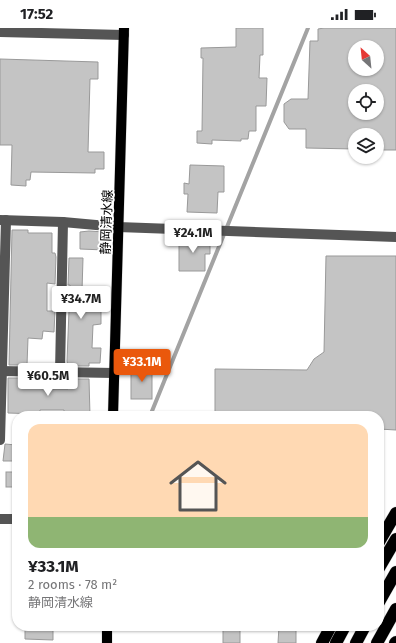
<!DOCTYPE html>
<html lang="en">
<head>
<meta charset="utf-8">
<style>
	body { margin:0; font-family:"Fira Sans","Noto Sans JP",sans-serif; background:#f6f6f6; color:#202124; height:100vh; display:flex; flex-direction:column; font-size:15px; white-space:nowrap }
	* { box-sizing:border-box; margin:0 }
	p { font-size:13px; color:#757577 }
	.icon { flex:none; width:22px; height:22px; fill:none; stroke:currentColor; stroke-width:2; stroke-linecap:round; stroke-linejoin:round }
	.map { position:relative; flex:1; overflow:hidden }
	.panel { position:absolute; left:12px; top:383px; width:372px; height:220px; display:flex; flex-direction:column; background:#fff; border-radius:16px; box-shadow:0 1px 3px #0004 }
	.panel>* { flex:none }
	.needle { width:26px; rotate:333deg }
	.controls { position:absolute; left:348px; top:12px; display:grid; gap:8px }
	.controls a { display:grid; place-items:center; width:36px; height:36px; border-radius:50%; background:#fff; box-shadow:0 1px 3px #0004; font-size:20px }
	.price { position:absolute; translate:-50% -34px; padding:0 9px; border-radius:4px; background:#fff; color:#222; font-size:13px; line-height:26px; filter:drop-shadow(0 1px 2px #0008) }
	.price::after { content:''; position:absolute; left:50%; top:24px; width:12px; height:9px; margin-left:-6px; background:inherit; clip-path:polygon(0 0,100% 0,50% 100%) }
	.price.on { background:#ea580c; color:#fff }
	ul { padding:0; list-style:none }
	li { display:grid; align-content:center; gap:8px; height:212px; padding:0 16px }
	li span { display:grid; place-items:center; height:124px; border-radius:12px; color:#555 }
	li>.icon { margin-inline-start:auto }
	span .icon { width:72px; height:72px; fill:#fffc; stroke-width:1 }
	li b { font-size:17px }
	.status { display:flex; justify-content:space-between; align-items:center; height:28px; padding:0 20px; background:#fff; direction:ltr }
	.status svg { height:11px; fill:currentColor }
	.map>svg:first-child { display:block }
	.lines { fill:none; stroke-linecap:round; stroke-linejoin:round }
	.stream { stroke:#a3a3a3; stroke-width:4 }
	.building { fill:#c4c4c4; stroke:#999; fill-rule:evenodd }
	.major-casing { stroke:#dbdbdb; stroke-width:11 }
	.highway-casing { stroke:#dbdbdb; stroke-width:13 }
	.minor { stroke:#555; stroke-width:10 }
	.major { stroke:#000; stroke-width:10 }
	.highway { stroke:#000; stroke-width:12 }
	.labels { text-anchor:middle; stroke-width:3.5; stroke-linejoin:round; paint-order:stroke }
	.street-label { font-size:13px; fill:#000; stroke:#fff }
</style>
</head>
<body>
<div class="status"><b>17:52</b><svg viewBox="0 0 49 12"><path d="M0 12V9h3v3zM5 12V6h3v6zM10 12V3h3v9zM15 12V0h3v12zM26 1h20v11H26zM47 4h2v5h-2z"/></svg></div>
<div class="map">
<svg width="396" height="615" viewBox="0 0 396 615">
	<rect width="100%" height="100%" fill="#fff"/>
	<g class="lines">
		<path class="stream" d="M150,388L308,0"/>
	</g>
	<g class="building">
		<path d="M236,0H263V27H260L259,50H267L266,78H256V103H249L248,111H241V113L212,112V116L197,115V103H202L203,30H201V20L236,19Z"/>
		<path d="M324,0H396V122H377V107H355V121L306,120V101H289L284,94V76L291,71H308L310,13H318V1ZM355,19H377V41H355ZM355,63H377V85H355Z"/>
		<path d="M0,31L98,34V51H90L88,124H104V141H95V145L31,144L30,152H26V158L11,157L12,117H0Z"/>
		<path d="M190,137L224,138V164H218L217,185L187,184L188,166H184V155L189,156Z"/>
		<path d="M12,202H28V205H52V225H55L56,229L55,256L47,255V283H55L54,304L43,303L42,311L28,310L27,337H9Z"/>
		<path d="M89,203L105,204V222L80,221V204Z"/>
		<path d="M179,210H210V226H205V243H179Z"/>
		<path d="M326,228H396V402L379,401V388H215V341L307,342L314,331L324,324Z"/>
		<path d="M69,230H83L82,263H94V282H101V296L93,297L92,320H101L100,335H89V338H68L67,333L70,257H68Z"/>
		<rect x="131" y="339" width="21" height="32"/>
		<path d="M8,350H43V353H46V361H68V351H89L90,388H64V382H40V386L8,385Z"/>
		<path d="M5,416L16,417V433H3Z"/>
		<rect x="6" y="444" width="11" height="15"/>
		<path d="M25,598H53V612L25,611Z"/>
		<rect x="223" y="598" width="17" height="17"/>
		<path d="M279,598H296V615H278Z"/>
	</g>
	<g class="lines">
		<g class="major-casing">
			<g id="major">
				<path d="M113,388L124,0"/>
				<path d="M107,615V598"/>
			</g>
		</g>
		<g class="highway-casing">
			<g id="highway">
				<path d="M379,514L396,485"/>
				<path d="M379,540L396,511"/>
				<path d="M379,574L396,544"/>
				<path d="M322,615L331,598"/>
				<path d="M336,615L345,598"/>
				<path d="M356,615L365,598"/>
				<path d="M377,615L396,581"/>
				<path d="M395,615L396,614"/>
			</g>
		</g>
		<g class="minor">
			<path d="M0,4L124,7"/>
			<path d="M0,192L63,194L118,199L396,209"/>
			<path d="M0,343L114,345"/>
			<path d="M60,344L63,194"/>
			<path d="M0,412L6,192"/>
			<path d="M0,491H17"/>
		</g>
		<use href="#major" class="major"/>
		<use href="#highway" class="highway"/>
	</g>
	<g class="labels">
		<g class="street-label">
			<text transform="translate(106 194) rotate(-88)" y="5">静岡清水線</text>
		</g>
	</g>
</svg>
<div class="controls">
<a><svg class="needle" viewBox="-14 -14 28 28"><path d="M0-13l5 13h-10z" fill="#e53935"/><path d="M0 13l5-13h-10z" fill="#757577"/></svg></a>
<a><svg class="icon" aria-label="locate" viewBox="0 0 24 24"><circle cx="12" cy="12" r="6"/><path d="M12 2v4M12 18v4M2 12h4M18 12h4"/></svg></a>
<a><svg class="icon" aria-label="layers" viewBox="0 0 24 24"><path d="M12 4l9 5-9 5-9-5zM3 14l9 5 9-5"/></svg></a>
</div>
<b class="price" style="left:193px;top:226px">¥24.1M</b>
<b class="price" style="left:81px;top:292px">¥34.7M</b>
<b class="price on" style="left:142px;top:355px">¥33.1M</b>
<b class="price" style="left:48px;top:369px">¥60.5M</b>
<section class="panel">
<ul>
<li><span style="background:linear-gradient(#ffd9b3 75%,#8fb573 0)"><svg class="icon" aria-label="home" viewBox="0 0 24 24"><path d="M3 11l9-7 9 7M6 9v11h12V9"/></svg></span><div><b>¥33.1M</b><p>2 rooms · 78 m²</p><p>静岡清水線</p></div></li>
</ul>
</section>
</div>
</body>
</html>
